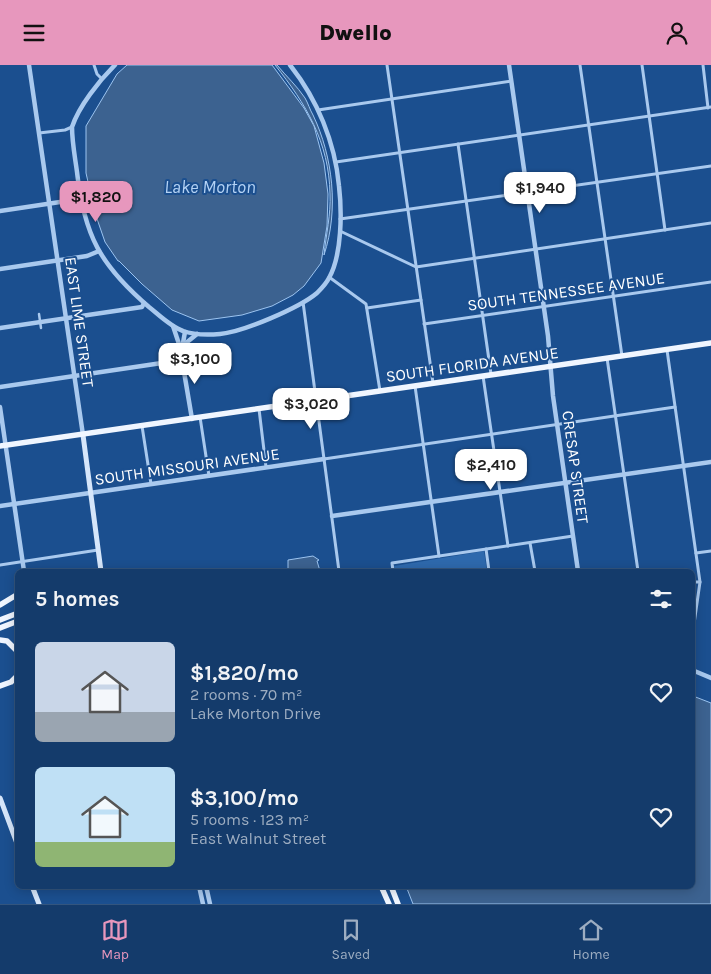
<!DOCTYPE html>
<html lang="en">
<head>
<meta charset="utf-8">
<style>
	body { margin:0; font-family:Karla,sans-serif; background:#214673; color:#f1f3f6; height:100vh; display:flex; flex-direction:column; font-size:19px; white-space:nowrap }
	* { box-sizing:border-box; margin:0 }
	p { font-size:16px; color:#9dadc1 }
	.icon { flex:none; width:28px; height:28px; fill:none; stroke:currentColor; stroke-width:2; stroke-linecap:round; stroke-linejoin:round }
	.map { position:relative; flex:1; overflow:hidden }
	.details { position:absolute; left:15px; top:504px; width:680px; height:320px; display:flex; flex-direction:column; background:#143b6b; border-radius:8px; box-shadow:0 2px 12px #0003,0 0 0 1px #33557e }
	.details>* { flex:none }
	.price { position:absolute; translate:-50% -42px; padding:0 11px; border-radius:10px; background:#fff; color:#222; font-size:16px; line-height:32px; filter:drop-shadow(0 1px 2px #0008) }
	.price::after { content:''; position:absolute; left:50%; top:30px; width:15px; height:11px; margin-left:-8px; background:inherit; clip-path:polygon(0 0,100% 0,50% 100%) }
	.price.on { background:#e797bd; color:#111 }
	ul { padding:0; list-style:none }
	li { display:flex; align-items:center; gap:15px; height:125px; padding:0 20px }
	li span { display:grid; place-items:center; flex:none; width:140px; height:100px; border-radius:8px; color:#555 }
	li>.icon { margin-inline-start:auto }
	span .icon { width:60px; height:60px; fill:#fffc; stroke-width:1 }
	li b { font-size:21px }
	h2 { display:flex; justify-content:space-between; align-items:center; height:60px; padding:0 20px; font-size:21px }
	header { display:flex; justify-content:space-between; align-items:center; height:65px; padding:0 20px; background:#e797bd; color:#111; font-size:22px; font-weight:800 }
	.tabs { display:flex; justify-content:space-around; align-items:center; height:70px; border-top:1px solid #33557e; background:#143b6b; font-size:14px; color:#9dadc1 }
	.tabs a { display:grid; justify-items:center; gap:2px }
	.tabs .on { color:#e797bd }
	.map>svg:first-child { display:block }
	.green { fill:#2e69ad }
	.water { fill:#3c6290; stroke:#9cc4f0 }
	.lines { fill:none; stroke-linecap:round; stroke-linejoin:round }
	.pedestrian { stroke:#a9c9ee; stroke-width:2.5 }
	.minor { stroke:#a9c9ee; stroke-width:3 }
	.tertiary { stroke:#a9c9ee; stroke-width:4.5 }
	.secondary { stroke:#d6e6fa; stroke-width:5 }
	.primary { stroke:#f0f6ff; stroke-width:5.5 }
	.labels { text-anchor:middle; stroke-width:4; stroke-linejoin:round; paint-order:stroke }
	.street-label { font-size:16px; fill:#fff; stroke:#1b4f8f }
	.water-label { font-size:18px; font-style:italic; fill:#b5d3f5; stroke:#1b4f8f }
</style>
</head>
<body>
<header><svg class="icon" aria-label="menu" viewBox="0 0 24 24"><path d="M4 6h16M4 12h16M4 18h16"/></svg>Dwello<svg class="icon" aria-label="person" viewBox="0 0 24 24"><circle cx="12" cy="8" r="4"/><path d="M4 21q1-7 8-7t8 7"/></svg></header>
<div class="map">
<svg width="711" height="839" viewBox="0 0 711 839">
	<rect width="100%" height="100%" fill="#1b4f8f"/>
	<path class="green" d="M484,486L487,506H395L394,501Z"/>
	<g class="water">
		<path d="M127,0H272L304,43L314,61L324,98L328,129L327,161L321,198L304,221L293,230L272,241L242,250L199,256L172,245L142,219L119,196H118L105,177L95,148L86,108V61L117,9Z"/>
		<path d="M275,0H277C286,11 297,21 305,33C308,38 310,45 313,50C333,92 339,145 324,190C326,170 331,149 330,129C329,77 306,39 275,0Z"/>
		<path d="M313,491L319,495L317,496L320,506H288V495Z"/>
		<path d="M693,631L711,638V839H413L406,821H692Z"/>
	</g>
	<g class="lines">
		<path class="pedestrian" d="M39,249L41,263"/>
		<g class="minor">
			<path d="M94,0L97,9L102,14"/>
			<path d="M387,0L433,318"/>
			<path d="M580,0L622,291"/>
			<path d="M642,0L665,165"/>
			<path d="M703,0L708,43"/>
			<path d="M318,45L511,16"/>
			<path d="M39,68L65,65L72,62"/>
			<path d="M458,79L491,309"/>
			<path d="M336,97L711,42"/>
			<path d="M340,154L711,101"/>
			<path d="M340,166L416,202L711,158"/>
			<path d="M329,212L366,239L380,326"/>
			<path d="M303,237L339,506"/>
			<path d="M367,243L421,235"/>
			<path d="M424,259L711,217"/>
			<path d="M667,285L700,517L692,573"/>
			<path d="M607,293L638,506"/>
			<path d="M483,311L508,481"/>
			<path d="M415,321L439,491"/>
			<path d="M259,344L266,402"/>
			<path d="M200,352L209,411"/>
			<path d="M142,361L151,419"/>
			<path d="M324,394L675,342"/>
			<path d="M530,478L535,506"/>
			<path d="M486,484L489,506"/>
			<path d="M696,488L711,486"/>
			<path d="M0,500L98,485"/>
			<path d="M393,506L392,498L573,471"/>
			<path d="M692,517H700"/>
		</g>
		<g class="tertiary">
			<path d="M29,0L83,370"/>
			<path d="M115,0C99,16 79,41 72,62C72,77 75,92 77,107C84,170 100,200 149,242C159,250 171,262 183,266C194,270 208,270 220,269C243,267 299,243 317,228C321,224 326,219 329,213C342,190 342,147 339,121C335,77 317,34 290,0"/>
			<path d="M509,0L548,271L553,331L578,506"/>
			<path d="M0,146L80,134"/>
			<path d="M0,204L87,191L99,186"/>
			<path d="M173,261L180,282"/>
			<path d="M0,263L142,242L144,238"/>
			<path d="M185,267L181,289L192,354"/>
			<path d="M183,283L186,278L197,269"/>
			<path d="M0,322L182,295"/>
			<path d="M0,342L24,506"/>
			<path d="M0,441L324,394"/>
			<path d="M332,451L711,397"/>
			<path d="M692,605L711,613"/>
			<path d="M199,821L203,839"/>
			<path d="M206,821L210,839"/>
		</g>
		<g class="secondary">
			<path d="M83,370L101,506"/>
			<path d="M0,733L18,781"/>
			<path d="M32,821L39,839"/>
		</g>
		<g class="primary">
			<path d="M0,381L711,278"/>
			<path d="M0,540L18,529"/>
			<path d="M0,555L18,548"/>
			<path d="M0,563L18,556"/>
			<path d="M0,575L7,576L18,587"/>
			<path d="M0,621L11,617L18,610"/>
			<path d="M381,821L389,839"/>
			<path d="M391,821L398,839"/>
		</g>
	</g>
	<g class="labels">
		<g class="street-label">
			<text transform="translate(566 226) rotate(-8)" y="6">SOUTH TENNESSEE AVENUE</text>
			<text transform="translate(80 257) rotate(82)" y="6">EAST LIME STREET</text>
			<text transform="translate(472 299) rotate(-8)" y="6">SOUTH FLORIDA AVENUE</text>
			<text transform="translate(187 401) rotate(-8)" y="6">SOUTH MISSOURI AVENUE</text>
			<text transform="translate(576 402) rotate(82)" y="6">CRESAP STREET</text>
		</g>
		<g class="water-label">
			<text x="210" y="128">Lake Morton</text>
		</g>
	</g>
</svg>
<b class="price" style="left:540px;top:149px">$1,940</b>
<b class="price on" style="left:96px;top:158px">$1,820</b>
<b class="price" style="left:195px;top:320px">$3,100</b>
<b class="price" style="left:311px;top:365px">$3,020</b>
<b class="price" style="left:491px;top:426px">$2,410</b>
<section class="details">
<h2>5 homes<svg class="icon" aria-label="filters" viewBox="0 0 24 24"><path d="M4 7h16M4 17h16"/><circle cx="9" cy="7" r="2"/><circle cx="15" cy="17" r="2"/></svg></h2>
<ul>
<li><span style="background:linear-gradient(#c9d6e8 70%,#9aa5b1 0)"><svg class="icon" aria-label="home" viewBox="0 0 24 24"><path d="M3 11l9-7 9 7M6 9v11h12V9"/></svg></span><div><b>$1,820/mo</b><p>2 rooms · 70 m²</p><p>Lake Morton Drive</p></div><svg class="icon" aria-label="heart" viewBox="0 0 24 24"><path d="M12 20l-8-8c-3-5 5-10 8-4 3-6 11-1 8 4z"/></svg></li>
<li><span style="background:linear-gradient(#bfe0f5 75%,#8fb573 0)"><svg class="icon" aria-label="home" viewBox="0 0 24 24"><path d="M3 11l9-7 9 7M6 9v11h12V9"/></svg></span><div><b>$3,100/mo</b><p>5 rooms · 123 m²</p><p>East Walnut Street</p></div><svg class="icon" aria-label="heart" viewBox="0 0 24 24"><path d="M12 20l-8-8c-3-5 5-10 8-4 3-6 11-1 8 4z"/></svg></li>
</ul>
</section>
</div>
<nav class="tabs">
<a class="on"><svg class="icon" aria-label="map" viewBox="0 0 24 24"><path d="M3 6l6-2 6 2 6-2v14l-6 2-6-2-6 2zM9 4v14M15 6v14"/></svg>Map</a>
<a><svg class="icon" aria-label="saved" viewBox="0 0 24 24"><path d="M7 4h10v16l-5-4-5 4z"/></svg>Saved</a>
<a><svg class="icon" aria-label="home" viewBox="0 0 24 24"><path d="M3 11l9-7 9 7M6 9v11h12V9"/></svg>Home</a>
</nav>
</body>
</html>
